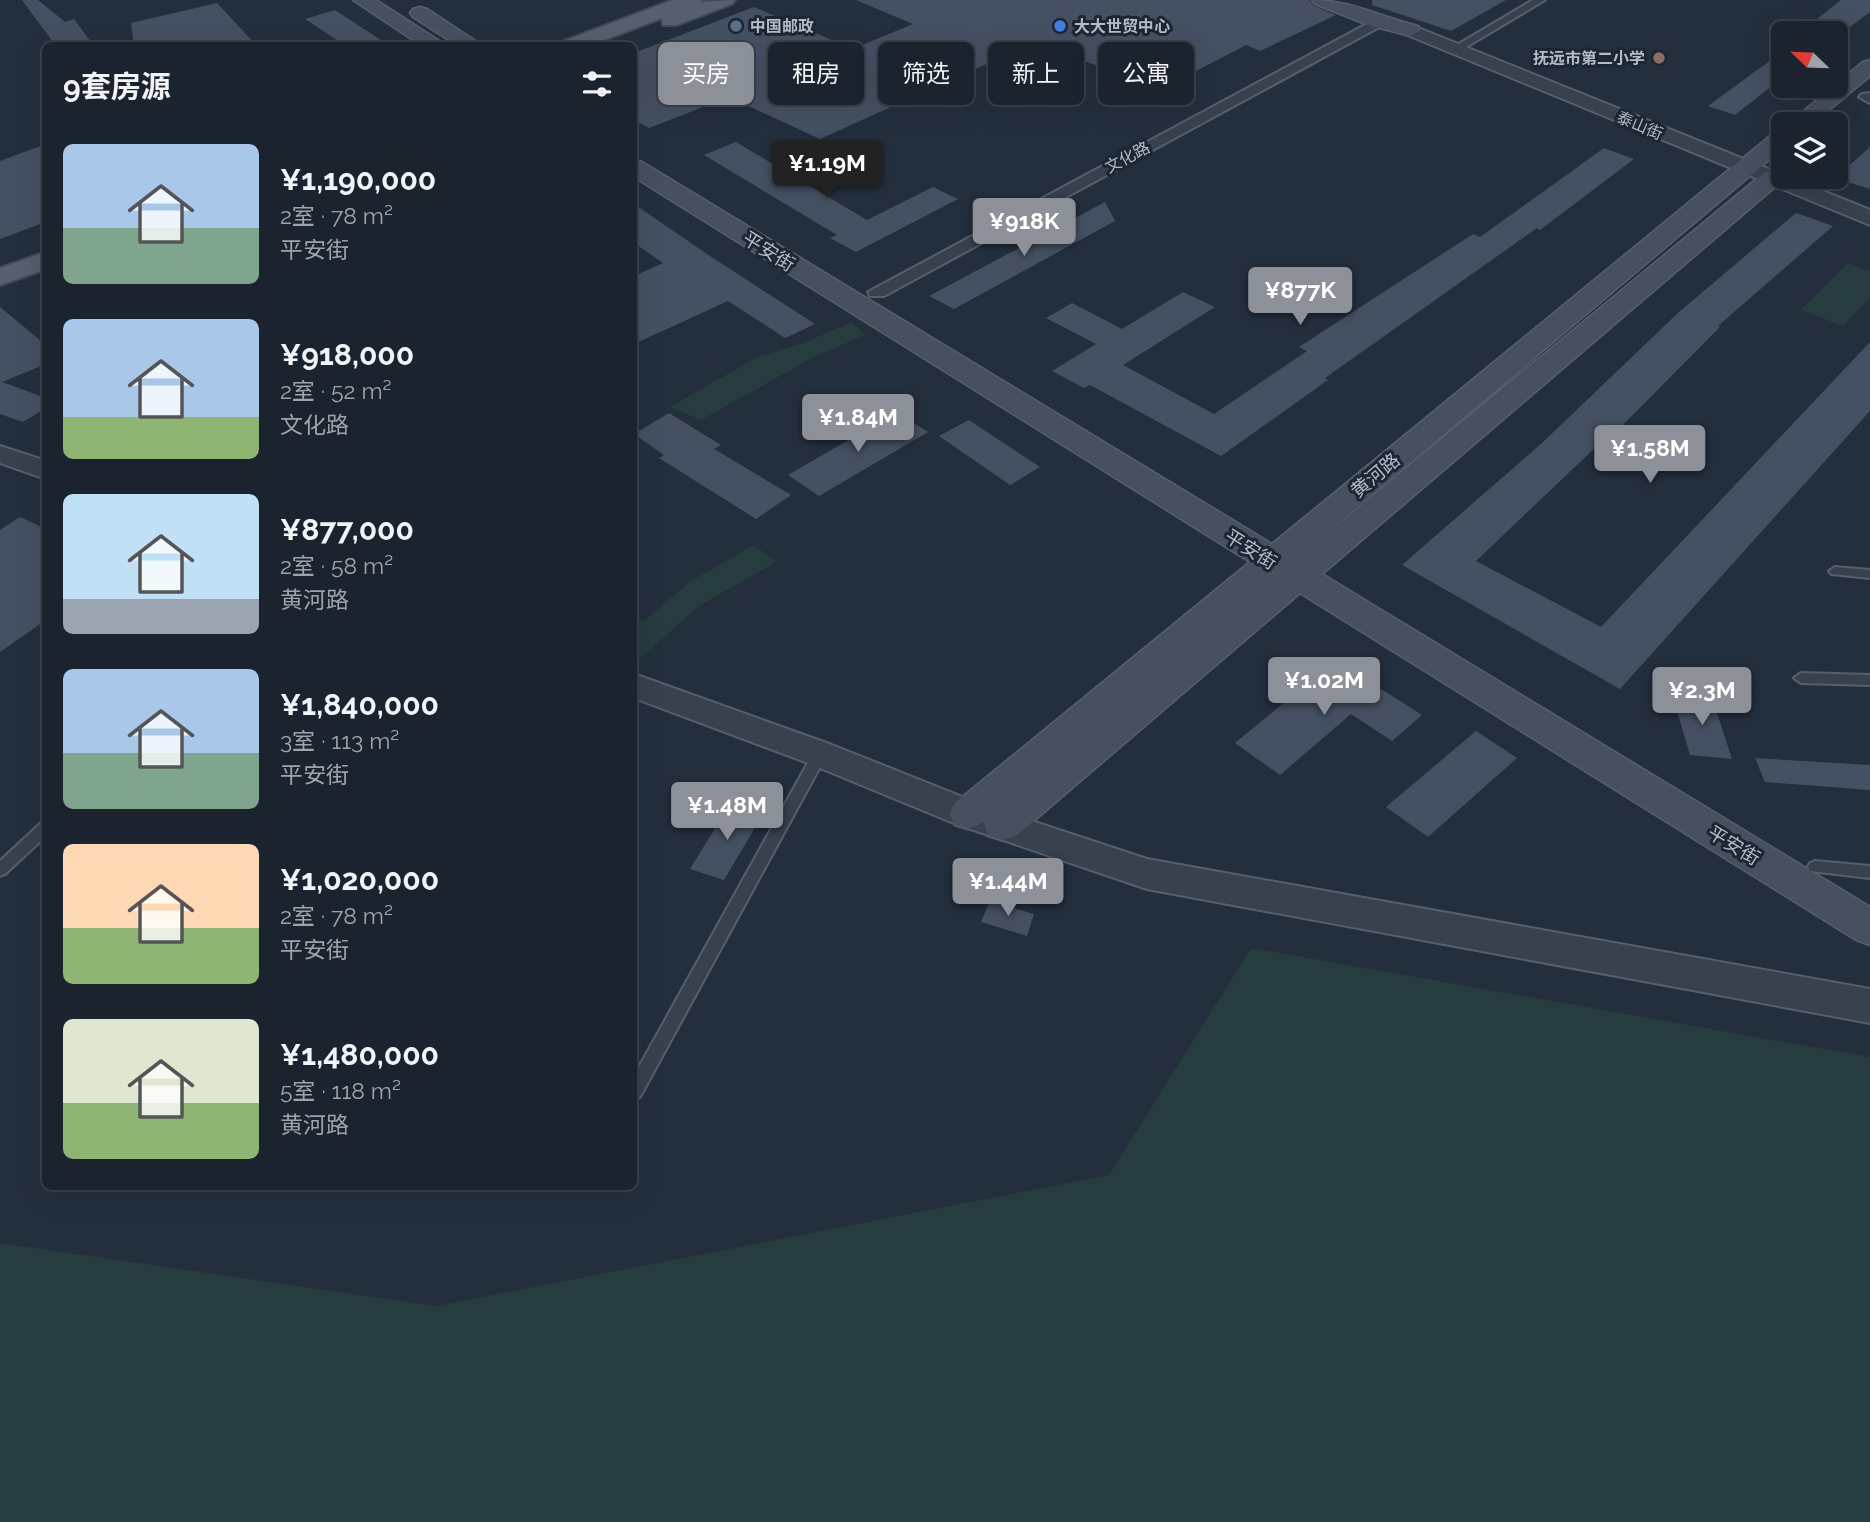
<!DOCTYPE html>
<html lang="zh">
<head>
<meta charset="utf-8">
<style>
	body { margin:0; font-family:Raleway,"Noto Sans SC",sans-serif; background:#282f3a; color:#f1f3f6; height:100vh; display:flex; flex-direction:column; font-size:26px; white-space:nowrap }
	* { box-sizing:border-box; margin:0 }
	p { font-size:23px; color:#a0a4aa }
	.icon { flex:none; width:38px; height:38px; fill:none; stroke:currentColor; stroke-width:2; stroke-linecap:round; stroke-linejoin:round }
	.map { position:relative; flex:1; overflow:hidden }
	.drawer { position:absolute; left:42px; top:42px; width:595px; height:1148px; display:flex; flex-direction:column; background:#1b232e; border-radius:10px; box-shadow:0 7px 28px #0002,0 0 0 2px #39404a }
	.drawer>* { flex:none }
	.top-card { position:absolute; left:658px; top:42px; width:665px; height:63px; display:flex; gap:14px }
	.needle { width:46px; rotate:293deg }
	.controls { position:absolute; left:1771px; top:21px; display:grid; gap:14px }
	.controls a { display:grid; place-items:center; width:77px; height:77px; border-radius:10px; background:#1b232e; box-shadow:0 7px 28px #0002,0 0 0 2px #39404a; font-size:35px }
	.price { position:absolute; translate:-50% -60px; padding:0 16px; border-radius:7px; background:#8c9099; color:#fff; font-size:23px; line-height:46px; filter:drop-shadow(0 2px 4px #0008) }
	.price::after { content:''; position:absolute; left:50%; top:42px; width:21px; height:16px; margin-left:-10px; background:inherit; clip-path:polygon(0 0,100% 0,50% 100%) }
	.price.current { background:#222; color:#fff }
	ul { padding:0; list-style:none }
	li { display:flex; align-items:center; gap:21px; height:175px; padding:0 21px }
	li span { display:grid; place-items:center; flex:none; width:196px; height:140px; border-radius:10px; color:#555 }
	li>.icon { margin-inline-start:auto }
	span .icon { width:84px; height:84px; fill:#fffc; stroke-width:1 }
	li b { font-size:30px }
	h2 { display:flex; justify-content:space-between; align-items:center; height:84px; padding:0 21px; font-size:30px }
	.pill { padding:0 24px; border-radius:10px; background:#1b232e; box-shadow:0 7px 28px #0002,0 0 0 2px #39404a; font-size:24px; line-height:63px }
	.pill.current { background:#8c9099; color:#fff }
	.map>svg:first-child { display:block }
	.green { fill:#263c3f }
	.building { fill:#455162 }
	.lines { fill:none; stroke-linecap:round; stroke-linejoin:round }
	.service-casing { stroke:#565f6c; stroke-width:4 }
	.pedestrian-casing { stroke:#565f6c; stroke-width:4 }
	.minor-casing { stroke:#565f6c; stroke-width:4 }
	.tertiary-casing { stroke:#565f6c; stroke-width:4 }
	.secondary-casing { stroke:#565f6c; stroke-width:3 }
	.primary-casing { stroke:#414a57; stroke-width:4 }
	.service { fill:#38414e; fill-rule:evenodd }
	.pedestrian { fill:#38414e; fill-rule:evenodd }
	.minor { fill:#38414e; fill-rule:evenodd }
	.tertiary { fill:#38414e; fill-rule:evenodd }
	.secondary { fill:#465061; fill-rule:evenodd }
	.primary { fill:#56606e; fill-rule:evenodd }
	.service-dot { fill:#5c6f8a; stroke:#1d2633; stroke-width:2.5 }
	.shop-dot { fill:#3f7fe0; stroke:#1d2633; stroke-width:2.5 }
	.education-dot { fill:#8d6e63; stroke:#1d2633; stroke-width:2.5 }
	.labels { text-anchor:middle; stroke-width:6; stroke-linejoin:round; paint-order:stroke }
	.far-poi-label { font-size:16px; font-weight:bold; fill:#b4bcc9; stroke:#1d2633; text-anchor:start }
	.far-street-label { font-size:16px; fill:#b4bcc9; stroke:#1d2633 }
	.street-label { font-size:19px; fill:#b4bcc9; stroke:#1d2633 }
</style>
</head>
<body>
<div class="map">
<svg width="1870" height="1522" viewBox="0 0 1870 1522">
	<rect width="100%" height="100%" fill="#242f3e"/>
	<g class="green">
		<path d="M1848,263L1870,271V297L1843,326L1801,310Z"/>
		<path d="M852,322L865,335L816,356L701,420L670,407L759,356L801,344Z"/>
		<path d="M754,545L776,562L699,606L638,660L634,658V618L644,621L691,581Z"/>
		<path d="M1251,948L1870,1057V1522H0V1243L436,1306L1109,1175Z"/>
	</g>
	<g class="building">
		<path d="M22,0H38L65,22L74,19L94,46H56Z"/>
		<path d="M856,0H1309L1314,6L1336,15L1260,51L1246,45L1160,90L1035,42L820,139L729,97L649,128L634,120V53L754,7L853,49L913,24Z"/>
		<path d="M1372,0H1506L1451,31L1372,5Z"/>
		<path d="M1841,0H1870V12L1843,32L1812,23Z"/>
		<path d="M217,3L257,46H134L131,23Z"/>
		<path d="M335,10L390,46H346L305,19Z"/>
		<path d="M1783,51V77L1735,115L1708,106Z"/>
		<path d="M736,142L867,220L933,187L958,199L856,252L830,238L837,235L704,155Z"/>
		<path d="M46,144V222L0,239V161Z"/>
		<path d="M1870,147V189L1835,178Z"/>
		<path d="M1604,148L1634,159L1540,230L1537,228L1325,378L1328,380L1221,456L1090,385L1084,388L1052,371L1096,344L1046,318L1072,303L1122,329L1183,292L1215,307L1123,365L1214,414L1307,351L1299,347L1473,234L1480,237Z"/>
		<path d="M1105,202L1115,221L954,309L929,296Z"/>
		<path d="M634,204L707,254L815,324L785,338L728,301L634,344V276L663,263L634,243Z"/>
		<path d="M1796,213L1833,226L1718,326L1720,327L1601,447L1598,445L1476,561L1601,627L1870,342V411L1620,689L1402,565L1542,443L1679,312Z"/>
		<path d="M0,307L46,345V364L2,382L46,398V408L23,422L0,414Z"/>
		<path d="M897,412L928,432L819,496L788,475Z"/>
		<path d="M669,413L721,445L714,449L791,495L756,519L659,458L664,455L634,434Z"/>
		<path d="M969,420L1040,467L1010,485L939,436Z"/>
		<path d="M20,517L46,529V620L0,652V530Z"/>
		<path d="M1336,660L1422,715L1392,741L1351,714L1280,775L1235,743Z"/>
		<path d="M1672,694L1712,698L1732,759L1690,755Z"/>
		<path d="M1476,731L1517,758L1428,837L1386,807Z"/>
		<path d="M1755,758L1870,765V790L1765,782Z"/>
		<path d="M730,804L763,814L724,880L690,869Z"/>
		<path d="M990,901L1034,914L1027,936L981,922Z"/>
	</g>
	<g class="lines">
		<g class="service-casing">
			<g id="service">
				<path d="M1835,567L1870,570V578L1831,574L1829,571Z"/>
				<path d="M1801,673L1870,675V685L1801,683L1794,678Z"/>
				<path d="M820,749L825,750L827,754L640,1097L634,1099V1076L815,750Z"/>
				<path d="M46,821V836L5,874L0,876V861L41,823Z"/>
				<path d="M1815,861L1870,866V878L1810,871L1808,867L1810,863Z"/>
			</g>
		</g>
		<g class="pedestrian-casing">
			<path id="pedestrian" d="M1533,0H1545L1461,50L1452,48Z"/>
		</g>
		<g class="minor-casing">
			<g id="minor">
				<path d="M1378,18L1385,22L1383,25L884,296H870L868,292Z"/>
				<path d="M1870,93V103L1859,97L1862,94Z"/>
			</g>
		</g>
		<g class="tertiary-casing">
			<g id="tertiary">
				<path d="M1411,25L1870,210V225L1405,34L1402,30L1405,26Z"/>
				<path d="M0,446L46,461V479L0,463Z"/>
				<path d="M634,674L832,745L980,804L1147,859L1870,989V1023L1147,889L956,824L808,763L634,698Z"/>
			</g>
		</g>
		<g class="secondary-casing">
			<g id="secondary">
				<path d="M353,0H376L447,46H422Z"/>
				<path d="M1312,0C1349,0 1382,17 1418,26L1421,30L1411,36L1371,26L1315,4Z"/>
				<path d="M420,7L427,9L483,46H458L413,17L410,13L413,9Z"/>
				<path d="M1870,60V76L1812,124H1788L1863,62Z"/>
				<path d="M1783,130V148L1296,559L1765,172H1781L1785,177L1781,182L1322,574L1870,907V945L1856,940L1300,593L1016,836L1002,840L988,836L984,822L968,829L955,825L949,814L955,803L1250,562L634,177V160L642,162L1272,544L1775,132Z"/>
			</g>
		</g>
		<g class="primary-casing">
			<g id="primary">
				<path d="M673,0H702L700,2L735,0L732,4L677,25H663L662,18L589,46H558L561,42Z"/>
				<path d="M46,252V269L0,285V268Z"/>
			</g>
		</g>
		<use href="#service" class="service"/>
		<use href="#pedestrian" class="pedestrian"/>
		<use href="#minor" class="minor"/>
		<use href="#tertiary" class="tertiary"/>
		<use href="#secondary" class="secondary"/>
		<use href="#primary" class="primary"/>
	</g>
	<circle class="service-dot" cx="736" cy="26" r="7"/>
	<circle class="shop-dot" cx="1060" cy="26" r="7"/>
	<circle class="education-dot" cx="1659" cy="58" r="7"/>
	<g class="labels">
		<g class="far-poi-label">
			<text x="750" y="32">中国邮政</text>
			<text x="1074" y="32">大大世贸中心</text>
			<text x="1645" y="64" text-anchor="end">抚远市第二小学</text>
		</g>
		<g class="far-street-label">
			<text transform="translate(1640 125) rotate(23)" y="6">泰山街</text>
			<text transform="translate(1127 157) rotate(-28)" y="6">文化路</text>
		</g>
		<g class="street-label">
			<text transform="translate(769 251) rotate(32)" y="7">平安街</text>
			<text transform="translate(1375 475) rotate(-40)" y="7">黄河路</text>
			<text transform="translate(1251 549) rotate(32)" y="7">平安街</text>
			<text transform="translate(1734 845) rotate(31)" y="7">平安街</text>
		</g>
	</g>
</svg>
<div class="controls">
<a><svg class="needle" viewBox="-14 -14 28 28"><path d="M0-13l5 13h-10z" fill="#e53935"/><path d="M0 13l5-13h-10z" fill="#a0a4aa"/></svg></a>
<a><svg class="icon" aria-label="layers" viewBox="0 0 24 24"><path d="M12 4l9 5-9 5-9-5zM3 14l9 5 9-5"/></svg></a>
</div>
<b class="price current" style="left:827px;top:200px">¥1.19M</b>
<b class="price" style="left:1024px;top:258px">¥918K</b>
<b class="price" style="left:1300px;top:327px">¥877K</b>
<b class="price" style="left:858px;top:454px">¥1.84M</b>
<b class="price" style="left:1650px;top:485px">¥1.58M</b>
<b class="price" style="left:1324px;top:717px">¥1.02M</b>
<b class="price" style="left:1702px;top:727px">¥2.3M</b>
<b class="price" style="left:727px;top:842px">¥1.48M</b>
<b class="price" style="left:1008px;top:918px">¥1.44M</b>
<div class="top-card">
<a class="pill current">买房</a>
<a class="pill">租房</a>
<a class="pill">筛选</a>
<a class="pill">新上</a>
<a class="pill">公寓</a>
</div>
<section class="drawer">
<h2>9套房源<svg class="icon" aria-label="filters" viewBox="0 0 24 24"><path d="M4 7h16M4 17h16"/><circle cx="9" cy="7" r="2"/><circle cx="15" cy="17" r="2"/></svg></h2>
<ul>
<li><span style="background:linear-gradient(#a9c7e8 60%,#7fa58c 0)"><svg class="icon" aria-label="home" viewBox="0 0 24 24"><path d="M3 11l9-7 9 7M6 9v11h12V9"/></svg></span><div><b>¥1,190,000</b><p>2室 · 78 m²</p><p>平安街</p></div></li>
<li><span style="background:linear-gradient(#a9c7e8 70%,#8fb573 0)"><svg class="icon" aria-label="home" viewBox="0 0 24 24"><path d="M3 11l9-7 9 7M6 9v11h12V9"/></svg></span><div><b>¥918,000</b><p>2室 · 52 m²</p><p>文化路</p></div></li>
<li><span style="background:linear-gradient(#bfe0f5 75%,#9aa5b1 0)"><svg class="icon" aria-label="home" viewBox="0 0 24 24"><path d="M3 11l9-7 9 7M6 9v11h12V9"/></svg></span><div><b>¥877,000</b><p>2室 · 58 m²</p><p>黄河路</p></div></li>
<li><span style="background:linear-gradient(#a9c7e8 60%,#7fa58c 0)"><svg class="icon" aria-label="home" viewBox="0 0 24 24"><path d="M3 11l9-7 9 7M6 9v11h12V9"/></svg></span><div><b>¥1,840,000</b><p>3室 · 113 m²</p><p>平安街</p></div></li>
<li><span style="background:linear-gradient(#ffd9b3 60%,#8fb573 0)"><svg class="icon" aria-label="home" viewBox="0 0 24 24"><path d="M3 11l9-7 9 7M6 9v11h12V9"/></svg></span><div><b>¥1,020,000</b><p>2室 · 78 m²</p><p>平安街</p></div></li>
<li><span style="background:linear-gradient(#dfe7d0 60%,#8fb573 0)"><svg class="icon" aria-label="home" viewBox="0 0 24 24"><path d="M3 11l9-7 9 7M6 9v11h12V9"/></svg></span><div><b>¥1,480,000</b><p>5室 · 118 m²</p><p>黄河路</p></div></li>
</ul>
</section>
</div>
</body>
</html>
